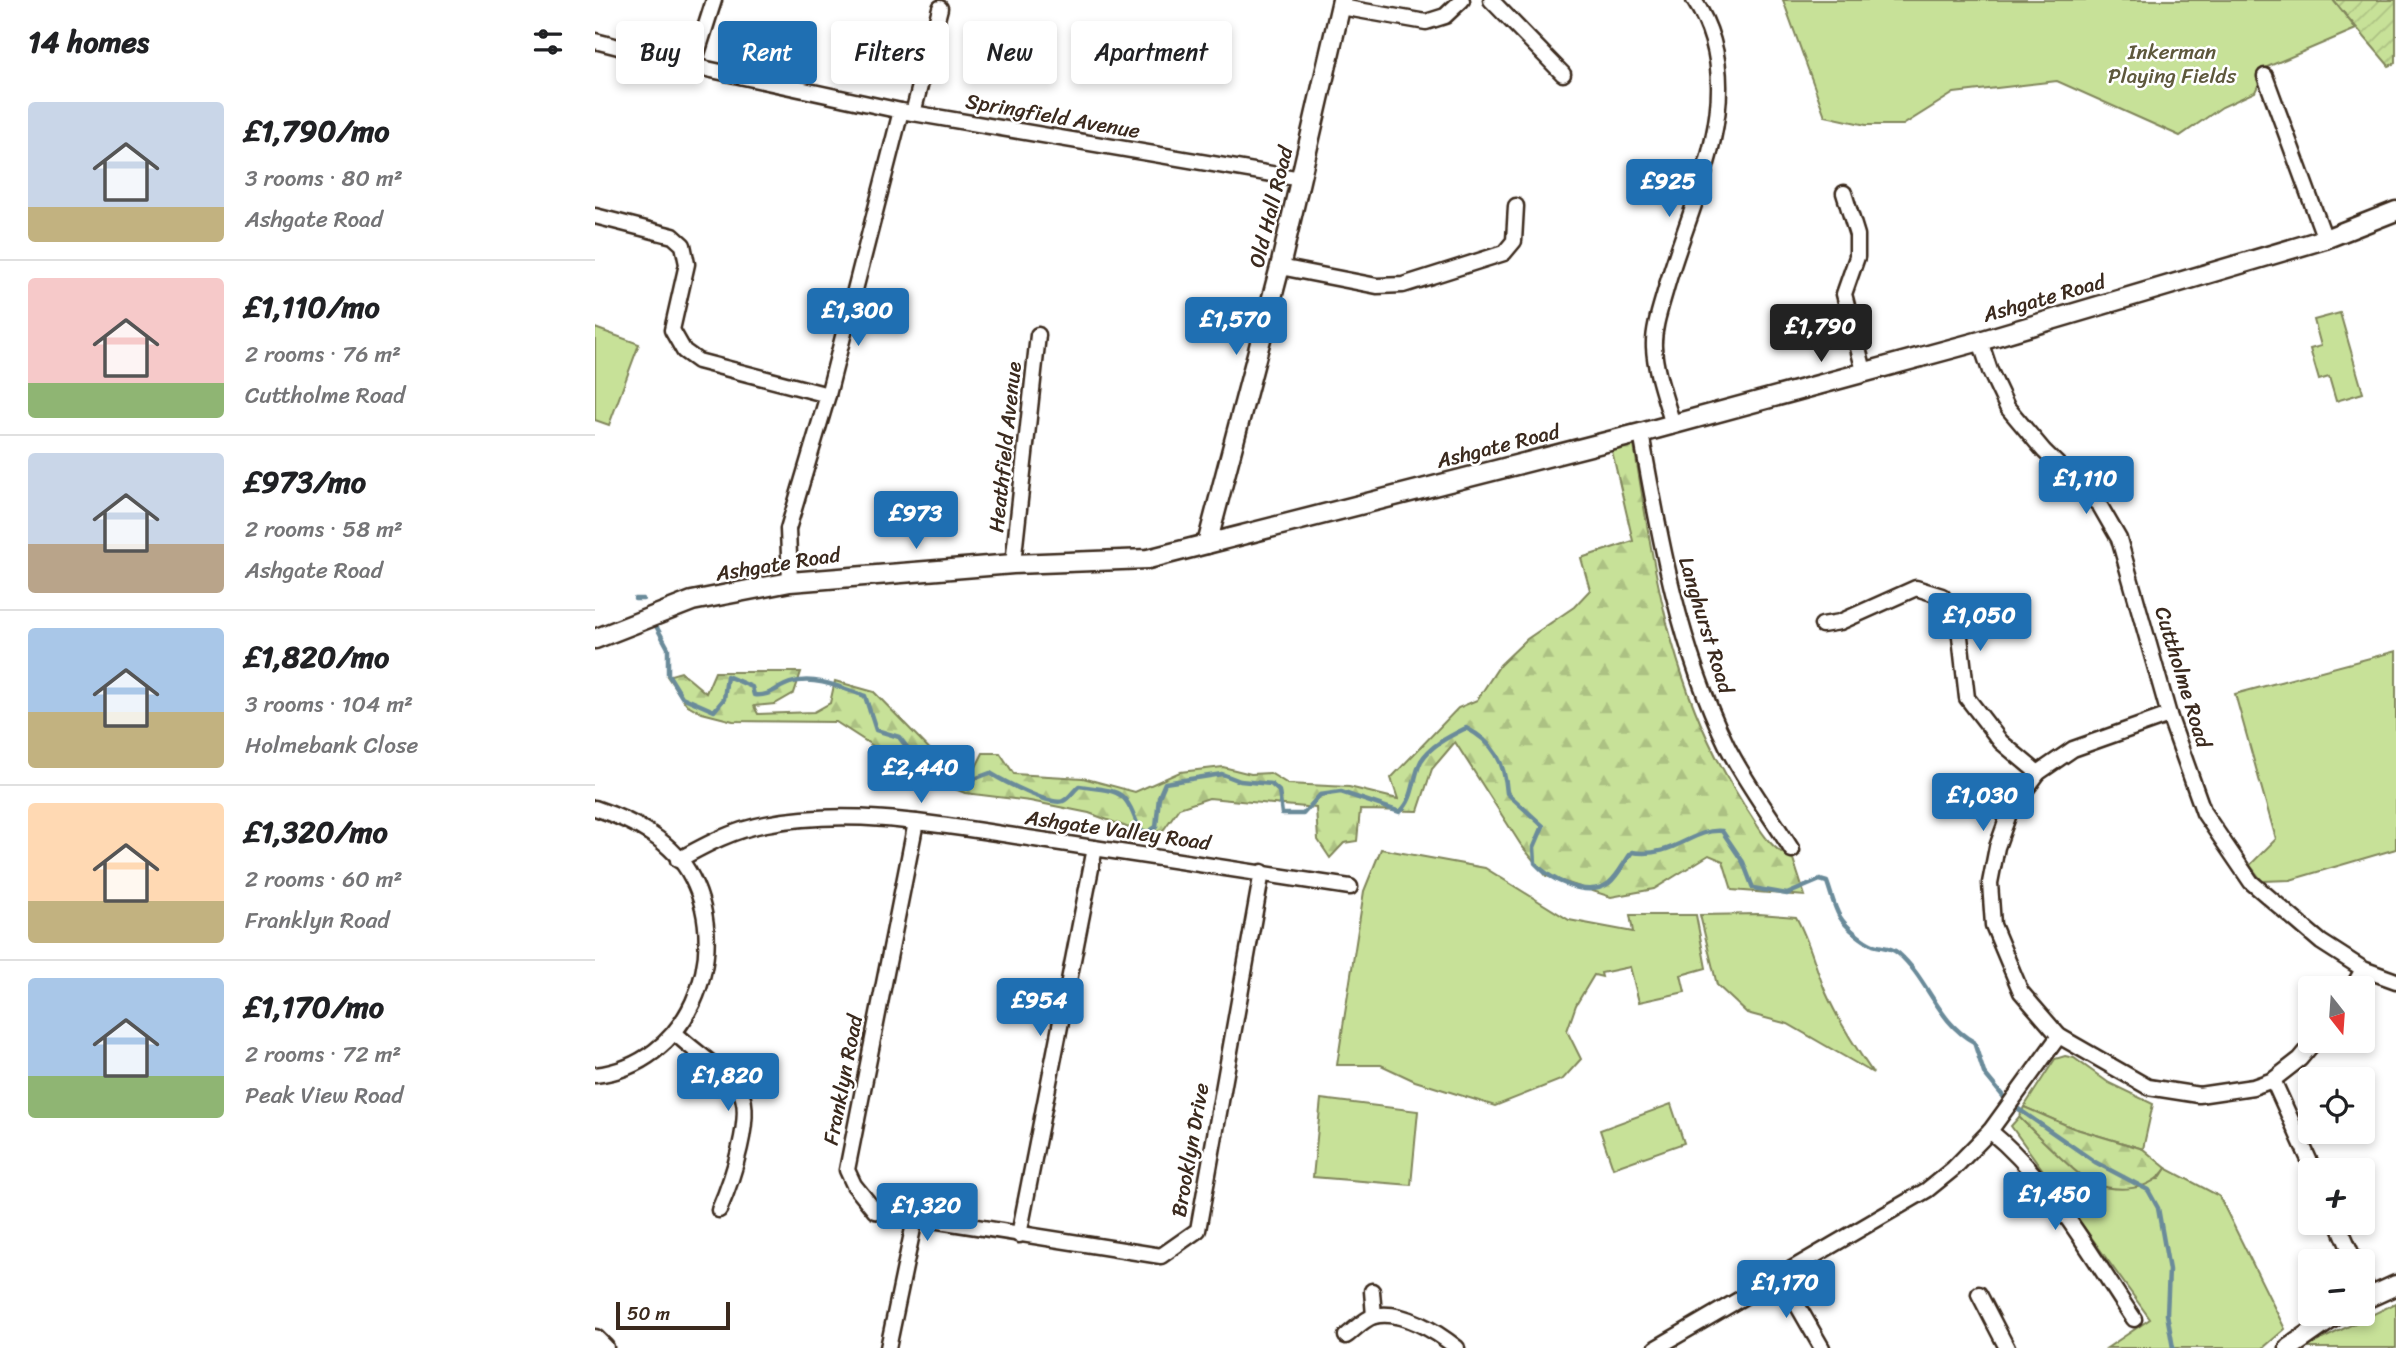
<!DOCTYPE html>
<html lang="en">
<head>
<meta charset="utf-8">
<style>
	body { margin:0; font-family:Sriracha,sans-serif; background:#f6f6f6; color:#202124; height:100vh; display:flex; flex-direction:column; font-size:26px; white-space:nowrap }
	* { box-sizing:border-box; margin:0 }
	p { font-size:23px; color:#757577 }
	.icon { flex:none; width:38px; height:38px; fill:none; stroke:currentColor; stroke-width:2; stroke-linecap:round; stroke-linejoin:round }
	.map { position:relative; flex:1; overflow:hidden }
	.sheet { display:flex; flex-direction:column; background:#fff; width:595px }
	.sheet>* { flex:none }
	.guide { position:absolute; left:21px; top:21px; width:665px; height:63px; display:flex; gap:14px }
	.needle { width:46px; rotate:163deg }
	.buttons { position:absolute; left:1703px; top:976px; display:grid; gap:14px }
	.buttons a { display:grid; place-items:center; width:77px; height:77px; border-radius:7px; background:#fff; box-shadow:0 4px 10px #0003; font-size:35px }
	.scale { position:absolute; left:21px; bottom:18px; width:114px; box-sizing:border-box; padding-left:7px; border:4px solid #3b2a1e; border-top:0; font-size:19px; line-height:24px; white-space:nowrap; color:#3b2a1e; -webkit-text-stroke:5px #fff; paint-order:stroke }
	.price { position:absolute; translate:-50% -60px; padding:0 16px; border-radius:7px; background:#1f6fb2; color:#fff; font-size:23px; line-height:46px; filter:drop-shadow(0 2px 4px #0008) }
	.price::after { content:''; position:absolute; left:50%; top:42px; width:21px; height:16px; margin-left:-10px; background:inherit; clip-path:polygon(0 0,100% 0,50% 100%) }
	.price.selected { background:#222; color:#fff }
	ul { padding:0; list-style:none }
	li { display:flex; align-items:center; gap:21px; height:175px; padding:0 28px }
	li+li { border-top:2px solid #e0e0e0 }
	li span { display:grid; place-items:center; flex:none; width:196px; height:140px; border-radius:7px; color:#555 }
	li>.icon { margin-inline-start:auto }
	span .icon { width:84px; height:84px; fill:#fffc; stroke-width:1 }
	li b { font-size:30px }
	h2 { display:flex; justify-content:space-between; align-items:center; height:84px; padding:0 28px; font-size:30px }
	.chip { padding:0 24px; border-radius:7px; background:#fff; box-shadow:0 4px 10px #0003; font-size:24px; line-height:63px }
	.chip.selected { background:#1f6fb2; color:#fff }
	main { display:flex; flex:1; min-height:0 }
	.map>svg:first-child { display:block }
	.green { fill:#c7e198; stroke:#81865b; stroke-width:2 }
	.forest { fill:url(#forest-firs); stroke:#81865b; stroke-width:2 }
	.garden { fill:url(#garden-furrows); stroke:#81865b; stroke-width:2 }
	.lines { fill:none; stroke-linecap:round; stroke-linejoin:round }
	.stream { stroke:#6b8b9a; stroke-width:4.5 }
	.minor-casing { stroke:#3b2a1e; stroke-width:19 }
	.tertiary-casing { stroke:#3b2a1e; stroke-width:23 }
	.minor { stroke:#fff; stroke-width:14 }
	.tertiary { stroke:#fff; stroke-width:18 }
	.labels { text-anchor:middle; stroke-width:5; stroke-linejoin:round; paint-order:stroke }
	.park-label { font-size:21px; fill:#5e583c; stroke:#fff }
	.street-label { font-size:21px; fill:#3b2a1e; stroke:#fff }
</style>
</head>
<body>
<main>
<section class="sheet">
<h2>14 homes<svg class="icon" aria-label="filters" viewBox="0 0 24 24"><path d="M4 7h16M4 17h16"/><circle cx="9" cy="7" r="2"/><circle cx="15" cy="17" r="2"/></svg></h2>
<ul>
<li><span style="background:linear-gradient(#c9d6e8 75%,#c2b280 0)"><svg class="icon" aria-label="home" viewBox="0 0 24 24"><path d="M3 11l9-7 9 7M6 9v11h12V9"/></svg></span><div><b>£1,790/mo</b><p>3 rooms · 80 m²</p><p>Ashgate Road</p></div></li>
<li><span style="background:linear-gradient(#f6c9c9 75%,#8fb573 0)"><svg class="icon" aria-label="home" viewBox="0 0 24 24"><path d="M3 11l9-7 9 7M6 9v11h12V9"/></svg></span><div><b>£1,110/mo</b><p>2 rooms · 76 m²</p><p>Cuttholme Road</p></div></li>
<li><span style="background:linear-gradient(#c9d6e8 65%,#b9a48a 0)"><svg class="icon" aria-label="home" viewBox="0 0 24 24"><path d="M3 11l9-7 9 7M6 9v11h12V9"/></svg></span><div><b>£973/mo</b><p>2 rooms · 58 m²</p><p>Ashgate Road</p></div></li>
<li><span style="background:linear-gradient(#a9c7e8 60%,#c2b280 0)"><svg class="icon" aria-label="home" viewBox="0 0 24 24"><path d="M3 11l9-7 9 7M6 9v11h12V9"/></svg></span><div><b>£1,820/mo</b><p>3 rooms · 104 m²</p><p>Holmebank Close</p></div></li>
<li><span style="background:linear-gradient(#ffd9b3 70%,#c2b280 0)"><svg class="icon" aria-label="home" viewBox="0 0 24 24"><path d="M3 11l9-7 9 7M6 9v11h12V9"/></svg></span><div><b>£1,320/mo</b><p>2 rooms · 60 m²</p><p>Franklyn Road</p></div></li>
<li><span style="background:linear-gradient(#a9c7e8 70%,#8fb573 0)"><svg class="icon" aria-label="home" viewBox="0 0 24 24"><path d="M3 11l9-7 9 7M6 9v11h12V9"/></svg></span><div><b>£1,170/mo</b><p>2 rooms · 72 m²</p><p>Peak View Road</p></div></li>
</ul>
</section>
<div class="map">
<svg width="1801" height="1348" viewBox="0 0 1801 1348">
	<defs>
		<pattern id="forest-firs" width="22" height="20" patternUnits="userSpaceOnUse" patternTransform="scale(1.75)"><rect width="22" height="20" fill="#c7e198"/><path d="M5 1l3.5 6h-7zM16 11l3.5 6h-7z" fill="#acc183"/></pattern>
		<pattern id="garden-furrows" width="10" height="10" patternUnits="userSpaceOnUse" patternTransform="scale(1.75)"><rect width="10" height="10" fill="#c7e198"/><path d="M-1 1l2-2M0 10L10 0M9 11l2-2" fill="none" stroke="#acc183"/></pattern>
	</defs>
	<rect width="100%" height="100%" fill="#fff"/>
	<filter id="ink" filterUnits="userSpaceOnUse"><feTurbulence type="fractalNoise" baseFrequency=".0143" numOctaves="2"/><feDisplacementMap in="SourceGraphic" scale="14" xChannelSelector="R" yChannelSelector="G"/><feConvolveMatrix kernelMatrix="1 2 1 2 8 2 1 2 1" color-interpolation-filters="sRGB"/></filter>
	<g filter="url(#ink)">
		<g class="green">
			<path d="M1188,0H1738L1761,29L1672,67L1660,92L1627,107L1585,136L1462,81L1359,93L1308,125H1271L1230,116Z"/>
			<path d="M1745,313L1768,393L1741,401L1734,377L1724,380L1715,349L1726,346L1719,320Z"/>
			<path d="M0,328L44,344L14,425L0,420Z"/>
			<path d="M1801,651V849L1695,880L1667,881L1655,865L1681,839L1640,694Z"/>
			<path d="M786,849L890,868L974,920L1038,932L1035,915H1101L1111,968L1086,975L1090,992L1044,1002L1035,967L1006,973L1007,977L999,975L981,1005L972,1031L986,1059L968,1079L900,1106L820,1081L786,1065H742L769,891Z"/>
			<path d="M1164,914L1201,917C1215,942 1220,967 1231,993C1244,1022 1260,1047 1278,1073L1193,1024L1152,1013L1122,985L1105,915Z"/>
			<path d="M1470,1056L1479,1058L1514,1083L1558,1104L1548,1149L1478,1128L1429,1107L1460,1059Z"/>
			<path d="M726,1099L823,1111L816,1185L718,1177Z"/>
			<path d="M1076,1104L1089,1143L1018,1168L1005,1130Z"/>
			<path d="M1424,1117L1496,1183L1564,1179L1571,1168L1624,1196L1690,1329L1668,1348H1512L1555,1319L1416,1126Z"/>
			<path d="M1801,1303V1348H1712L1717,1344Z"/>
		</g>
		<g class="forest">
			<path d="M1039,445C1060,575 1075,691 1149,805C1165,828 1171,846 1198,859L1210,896L1137,890L1128,861L1114,855L1059,889L1016,897L951,876L926,845L860,742L837,769L823,811L765,810L762,841L749,843L735,858L723,840L721,808L614,798L584,808L567,832L534,828L494,813L435,801L370,793L320,773L241,722L138,721L107,713L91,704L72,676L86,672L111,693L120,672H206L199,693L180,704L159,706L163,714L219,712L235,703L240,681L279,692L353,768L381,767L388,753H405L419,774L488,778L540,792L585,772L628,767L656,774L675,773L693,784L754,787L803,799L796,778L863,708L882,700L905,665L932,639L979,607L995,590L986,558L1038,541L1017,451Z"/>
			<path d="M1429,1107L1478,1128L1548,1149L1571,1168C1557,1191 1522,1193 1497,1183C1484,1178 1437,1130 1424,1117Z"/>
		</g>
		<path class="garden" d="M1738,0H1801V63L1794,66Z"/>
		<g class="lines">
			<g class="stream">
				<path d="M40,599H48"/>
				<path d="M61,626L73,648V674L87,697L119,711L129,699L132,676L157,687L159,695C174,697 181,688 195,683C219,675 247,688 270,696L281,730L304,737L329,769L358,781L368,783L395,773C408,781 455,806 468,801C474,799 479,790 484,786C529,792 529,789 545,831L553,832L561,827L564,797L570,783L627,774L645,781L676,784L684,791L687,814H708L725,795L746,792L805,812C820,798 817,779 826,761C836,745 855,736 871,728C899,742 910,763 912,793L948,826L939,847L940,863C955,880 992,899 1014,883C1023,876 1030,861 1037,852C1078,859 1097,828 1127,831L1148,862L1158,888L1192,894L1225,880L1232,882C1236,893 1239,907 1245,917C1251,927 1268,941 1278,945C1287,948 1295,946 1303,953C1334,980 1342,1022 1379,1042L1389,1073L1412,1101L1500,1162L1553,1190L1563,1208L1574,1270L1572,1314L1578,1348"/>
			</g>
			<g class="minor-casing">
				<g id="minor">
					<path d="M896,0L968,74"/>
					<path d="M746,7L831,22L850,16L867,0"/>
					<path d="M0,41L98,66L306,111L706,179"/>
					<path d="M98,66L119,0"/>
					<path d="M1670,76L1730,239"/>
					<path d="M318,113L345,8"/>
					<path d="M1249,193L1262,235V257L1249,294L1269,371"/>
					<path d="M0,216L78,236L88,245L92,264L77,330L89,351L103,361L233,395"/>
					<path d="M685,267L782,286L808,285L909,253L919,241L921,206"/>
					<path d="M1385,341L1395,371L1412,407L1449,451L1505,506L1524,539L1574,715L1609,813L1656,882L1726,942L1768,969L1801,981"/>
					<path d="M1078,425C1071,400 1060,372 1059,347C1058,327 1067,304 1072,285C1098,195 1158,89 1099,0"/>
					<path d="M1046,433C1065,541 1084,647 1132,746C1150,782 1176,816 1197,850"/>
					<path d="M418,564L443,335"/>
					<path d="M195,582L193,529L233,395L306,111"/>
					<path d="M1227,625L1245,622L1321,588L1347,596L1363,619L1372,698L1406,742L1443,773"/>
					<path d="M1574,715L1478,749L1443,773L1415,811L1402,847L1395,883L1398,925L1426,992L1464,1036L1553,1087L1604,1095L1658,1087L1678,1080L1705,1059L1720,1041"/>
					<path d="M0,808C38,821 78,840 97,878C137,957 92,1065 0,1075"/>
					<path d="M321,822L252,1170L259,1185L280,1211L566,1256L603,1230L667,872"/>
					<path d="M83,860C112,844 138,830 171,824C260,807 351,826 440,839C545,854 650,870 755,887"/>
					<path d="M1757,989L1768,969"/>
					<path d="M81,1034C100,1052 126,1068 143,1088C162,1110 135,1185 124,1210"/>
					<path d="M1678,1080L1719,1171"/>
					<path d="M1395,1131C1456,1181 1495,1254 1539,1319"/>
					<path d="M1743,1223L1760,1262"/>
					<path d="M424,1235L500,848"/>
					<path d="M1185,1275L1227,1348"/>
					<path d="M1768,1279L1775,1295"/>
					<path d="M777,1291L779,1316"/>
					<path d="M1384,1294L1412,1348"/>
					<path d="M751,1336C759,1330 769,1319 779,1316C806,1309 842,1332 862,1348"/>
					<path d="M293,1348L320,1219"/>
					<path d="M1061,1348L1332,1190L1358,1169L1395,1131L1464,1036"/>
				</g>
			</g>
			<g class="tertiary-casing">
				<g id="tertiary">
					<path d="M612,544L685,267L747,0"/>
					<path d="M0,639L97,601L195,582L418,564L553,559L1046,433L1385,341L1730,239L1801,211"/>
					<path d="M1768,1300L1801,1285"/>
					<path d="M0,1339L9,1348"/>
					<path d="M1694,1348L1743,1314"/>
				</g>
			</g>
			<use href="#minor" class="minor"/>
			<use href="#tertiary" class="tertiary"/>
		</g>
	</g>
	<g class="labels">
		<g class="park-label">
			<text x="1577" y="59">Inkerman<tspan x="1577" dy="24">Playing Fields</tspan></text>
		</g>
		<g class="street-label">
			<text transform="translate(458 116) rotate(10)" y="7">Springfield Avenue</text>
			<text transform="translate(676 207) rotate(-76)" y="7">Old Hall Road</text>
			<text transform="translate(1449 298) rotate(-16)" y="7">Ashgate Road</text>
			<text transform="translate(903 446) rotate(-14)" y="7">Ashgate Road</text>
			<text transform="translate(410 447) rotate(-84)" y="7">Heathfield Avenue</text>
			<text transform="translate(183 564) rotate(-9)" y="7">Ashgate Road</text>
			<text transform="translate(1111 625) rotate(73)" y="7">Langhurst Road</text>
			<text transform="translate(1588 677) rotate(73)" y="7">Cuttholme Road</text>
			<text transform="translate(523 830) rotate(8)" y="7">Ashgate Valley Road</text>
			<text transform="translate(248 1080) rotate(-79)" y="7">Franklyn Road</text>
			<text transform="translate(595 1150) rotate(-80)" y="7">Brooklyn Drive</text>
		</g>
	</g>
</svg>
<div class="buttons">
<a><svg class="needle" viewBox="-14 -14 28 28"><path d="M0-13l5 13h-10z" fill="#e53935"/><path d="M0 13l5-13h-10z" fill="#757577"/></svg></a>
<a><svg class="icon" aria-label="locate" viewBox="0 0 24 24"><circle cx="12" cy="12" r="6"/><path d="M12 2v4M12 18v4M2 12h4M18 12h4"/></svg></a>
<a>+</a>
<a>−</a>
</div>
<div class="scale">50 m</div>
<b class="price" style="left:1074px;top:219px">£925</b>
<b class="price" style="left:263px;top:348px">£1,300</b>
<b class="price" style="left:641px;top:357px">£1,570</b>
<b class="price selected" style="left:1226px;top:364px">£1,790</b>
<b class="price" style="left:1491px;top:516px">£1,110</b>
<b class="price" style="left:321px;top:551px">£973</b>
<b class="price" style="left:1385px;top:653px">£1,050</b>
<b class="price" style="left:326px;top:805px">£2,440</b>
<b class="price" style="left:1388px;top:833px">£1,030</b>
<b class="price" style="left:445px;top:1038px">£954</b>
<b class="price" style="left:133px;top:1113px">£1,820</b>
<b class="price" style="left:1460px;top:1232px">£1,450</b>
<b class="price" style="left:332px;top:1243px">£1,320</b>
<b class="price" style="left:1191px;top:1320px">£1,170</b>
<div class="guide">
<a class="chip">Buy</a>
<a class="chip selected">Rent</a>
<a class="chip">Filters</a>
<a class="chip">New</a>
<a class="chip">Apartment</a>
</div>
</div>
</main>
</body>
</html>
